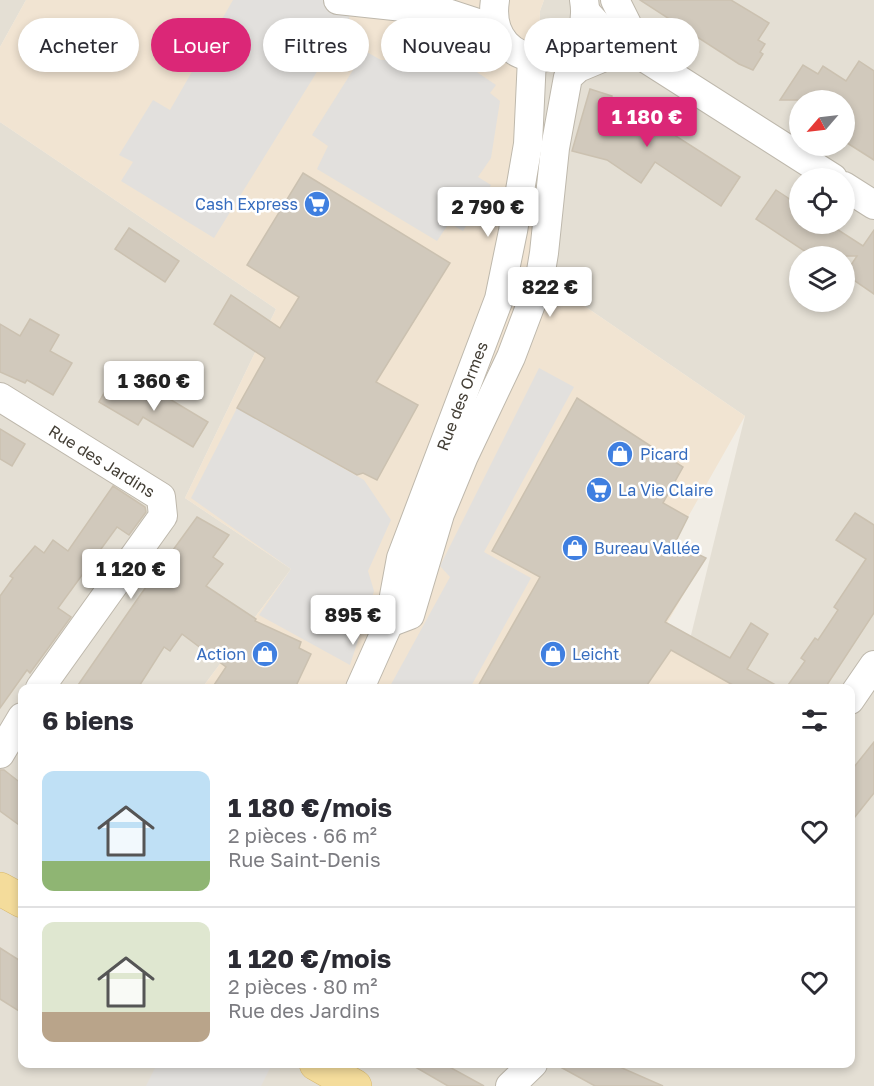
<!DOCTYPE html>
<html lang="fr">
<head>
<meta charset="utf-8">
<style>
	body { margin:0; font-family:"Golos Text",sans-serif; background:#f7f7f7; color:#2b2b33; height:100vh; display:flex; flex-direction:column; font-size:22px; white-space:nowrap }
	* { box-sizing:border-box; margin:0 }
	p { font-size:20px; color:#7c7c81 }
	.icon { flex:none; width:33px; height:33px; fill:none; stroke:currentColor; stroke-width:2; stroke-linecap:round; stroke-linejoin:round }
	.map { position:relative; flex:1; overflow:hidden }
	.panel { position:absolute; left:18px; top:684px; width:837px; height:384px; display:flex; flex-direction:column; background:#fff; border-radius:12px; box-shadow:0 3px 9px #0003 }
	.panel>* { flex:none }
	.banner { position:absolute; left:18px; top:18px; width:838px; height:54px; display:flex; gap:12px }
	.needle { width:39px; rotate:242deg }
	.buttons { position:absolute; left:789px; top:90px; display:grid; gap:12px }
	.buttons a { display:grid; place-items:center; width:66px; height:66px; border-radius:50%; background:#fff; box-shadow:0 3px 9px #0003; font-size:30px }
	.price { position:absolute; translate:-50% -51px; padding:0 14px; border-radius:6px; background:#fff; color:#222; font-size:20px; line-height:39px; filter:drop-shadow(0 2px 3px #0008) }
	.price::after { content:''; position:absolute; left:50%; top:36px; width:18px; height:14px; margin-left:-9px; background:inherit; clip-path:polygon(0 0,100% 0,50% 100%) }
	.price.current { background:#db2777; color:#fff }
	ul { padding:0; list-style:none }
	li { display:flex; align-items:center; gap:18px; height:150px; padding:0 24px }
	li+li { border-top:2px solid #e1e1e2 }
	li span { display:grid; place-items:center; flex:none; width:168px; height:120px; border-radius:12px; color:#555 }
	li>.icon { margin-inline-start:auto }
	span .icon { width:72px; height:72px; fill:#fffc; stroke-width:1 }
	li b { font-size:26px }
	h2 { display:flex; justify-content:space-between; align-items:center; height:72px; padding:0 24px; font-size:26px }
	.pill { padding:0 21px; border-radius:27px; background:#fff; box-shadow:0 3px 9px #0003; font-size:21px; line-height:54px }
	.pill.current { background:#db2777; color:#fff }
	.map>svg:first-child { display:block }
	.residential { fill:#e4dfd4; fill-rule:evenodd }
	.commercial { fill:#f1e4d2 }
	.parking { fill:#e2e0dd }
	.building { fill:#d1c9bc; stroke:#cbc1b0; stroke-width:1.5 }
	.lines { fill:none; stroke-linecap:round; stroke-linejoin:round }
	.minor-casing { stroke:#beb8ac; stroke-width:30 }
	.major-casing { stroke:#d7b86d; stroke-width:34 }
	.minor { stroke:#fff; stroke-width:28 }
	.major { stroke:#f4dc9b; stroke-width:33 }
	.labels { text-anchor:middle; stroke-width:5; stroke-linejoin:round; paint-order:stroke }
	.shop-label { font-size:16px; fill:#366cbe; stroke:#fff; text-anchor:start }
	.street-label { font-size:16px; fill:#433e35; stroke:#fff }
</style>
</head>
<body>
<div class="map">
<svg width="874" height="1086" viewBox="0 0 874 1086">
	<rect width="100%" height="100%" fill="#f1ede5"/>
	<g class="residential">
		<path d="M0,0H26L0,47Z"/>
		<path d="M544,0H874V1086H0V122L276,309L185,498L291,569L202,688H22V1064H336L346,1069L349,1064H850V688H678L745,416L532,270L540,11ZM800,100H844V146H800ZM800,178H844V224H800ZM800,256H844V302H800Z"/>
	</g>
	<path class="commercial" d="M26,0H544L540,11L532,270L745,416L688,517L663,568L689,585L667,623L763,678L757,688H202L291,569L185,498L276,309L0,122V47Z"/>
	<g class="parking">
		<path d="M233,0H352L349,20L214,238L121,181L133,162L119,155L153,100L170,110Z"/>
		<path d="M434,43L496,85L490,93L500,101L491,158L478,177L491,185L463,231L449,223L437,241L317,169L328,146L312,135L365,51L381,60L422,59Z"/>
		<path d="M539,368L574,387L484,552L531,578L470,688H389L450,577L440,566Z"/>
		<path d="M237,408L364,480L391,520L368,571L374,591L350,665L259,615L291,569L191,498Z"/>
		<path d="M157,1064H272L261,1086H146Z"/>
	</g>
	<g class="building">
		<path d="M640,0H731L769,23L758,40L765,44L760,52L763,54L753,70L739,64Z"/>
		<path d="M859,61L874,71V160L844,141V100H780L803,65L818,74L823,66L846,81Z"/>
		<path d="M590,89L612,96L611,100L649,124L651,120L740,177L721,206L655,162L641,183L607,160L572,151Z"/>
		<path d="M303,173L450,263L376,382L418,405L377,480L363,473L357,475L237,408L265,358L214,324L231,295L280,328L299,297L247,265Z"/>
		<path d="M776,190L800,206V224H829L863,246L874,230V294L845,274L857,256H812L756,219Z"/>
		<path d="M129,228L179,261L165,282L115,249Z"/>
		<path d="M30,319L59,335L50,351L72,363L53,395L27,380L25,383L0,372V324L20,336Z"/>
		<path d="M113,377L153,401L158,392L208,422L193,447L143,417L138,425L99,402Z"/>
		<path d="M577,398L683,467L663,503L688,517L675,543L706,558L665,622L730,658L751,623L768,634L747,669L781,688H738L671,650L645,688H477L540,577L492,551Z"/>
		<path d="M0,429L25,444L12,466L0,459Z"/>
		<path d="M113,486L145,507L146,512L129,535L117,527L58,608L71,617L30,673L27,670L0,708V596L13,578L10,576L35,546L44,553L53,540L68,551Z"/>
		<path d="M855,513L874,525V613L825,688H786L805,661L801,658L815,638L818,640L838,610L834,607L866,559L836,540Z"/>
		<path d="M197,517L229,535L213,557L223,564L206,586L256,619L255,621L301,642L299,648L311,654L295,688H212L226,667L182,634L170,651L164,647L138,688H76L141,594Z"/>
		<path d="M874,742V793L850,823V772Z"/>
		<path d="M0,770H4L22,784V827L0,811Z"/>
		<path d="M0,948L22,962V1013L0,999Z"/>
		<path d="M410,1064H444L484,1086H448Z"/>
		<path d="M555,1064H613L663,1086H595Z"/>
	</g>
	<g class="lines">
		<g class="minor-casing">
			<g id="minor">
				<path d="M338,0L441,11L496,29"/>
				<path d="M495,0C483,78 597,76 584,0"/>
				<path d="M586,12L604,32L833,178"/>
				<path d="M844,186L874,205"/>
				<path d="M0,397L161,497L163,516L40,688"/>
				<path d="M389,623L410,615L440,514L464,456L511,357L539,283L544,253L555,148L568,77L578,68L614,53V39L627,24L615,0"/>
				<path d="M360,688L389,623L401,558L499,299L513,231L528,144L532,58"/>
				<path d="M850,700L874,665"/>
				<path d="M0,754L22,717"/>
				<path d="M510,1086L533,1064"/>
			</g>
		</g>
		<g class="major-casing">
			<g id="major">
				<path d="M0,889L22,901"/>
				<path d="M316,1064L355,1086"/>
			</g>
		</g>
		<use href="#minor" class="minor"/>
		<use href="#major" class="major"/>
	</g>
	<defs>
		<g id="supermarket-disc" transform="scale(1.35)"><circle r="9.5" fill="#3f7fe0" stroke="#fff"/><path d="M-6-5.5h2.5l.6 2H6L4.5 2H-2.5L-4.4-4H-6ZM-1.5 3.2a1.3 1.3 0 1 0 .1 0ZM3 3.2a1.3 1.3 0 1 0 .1 0Z" fill="#fff"/></g>
		<g id="shop-disc" transform="scale(1.35)"><circle r="9.5" fill="#3f7fe0" stroke="#fff"/><path d="M-5-2.5h2.3a2.7 3.5 0 0 1 5.4 0H5L5.5 6h-11ZM-1.5-2.5h3a1.5 2.3 0 0 0-3 0Z" fill="#fff"/></g>
	</defs>
	<g fill-rule="evenodd">
		<use href="#supermarket-disc" x="317" y="204"/>
		<use href="#shop-disc" x="620" y="454"/>
		<use href="#supermarket-disc" x="599" y="490"/>
		<use href="#shop-disc" x="575" y="548"/>
		<use href="#shop-disc" x="265" y="654"/>
		<use href="#shop-disc" x="553" y="654"/>
	</g>
	<g class="labels">
		<g class="shop-label">
			<text x="298" y="210" text-anchor="end">Cash Express</text>
			<text x="640" y="460">Picard</text>
			<text x="618" y="496">La Vie Claire</text>
			<text x="594" y="554">Bureau Vallée</text>
			<text x="246" y="660" text-anchor="end">Action</text>
			<text x="572" y="660">Leicht</text>
		</g>
		<g class="street-label">
			<text transform="translate(462 396) rotate(-69)" y="6">Rue des Ormes</text>
			<text transform="translate(102 461) rotate(32)" y="6">Rue des Jardins</text>
		</g>
	</g>
</svg>
<div class="buttons">
<a><svg class="needle" viewBox="-14 -14 28 28"><path d="M0-13l5 13h-10z" fill="#e53935"/><path d="M0 13l5-13h-10z" fill="#7c7c81"/></svg></a>
<a><svg class="icon" aria-label="locate" viewBox="0 0 24 24"><circle cx="12" cy="12" r="6"/><path d="M12 2v4M12 18v4M2 12h4M18 12h4"/></svg></a>
<a><svg class="icon" aria-label="layers" viewBox="0 0 24 24"><path d="M12 4l9 5-9 5-9-5zM3 14l9 5 9-5"/></svg></a>
</div>
<b class="price current" style="left:647px;top:148px">1 180 €</b>
<b class="price" style="left:488px;top:238px">2 790 €</b>
<b class="price" style="left:550px;top:318px">822 €</b>
<b class="price" style="left:154px;top:412px">1 360 €</b>
<b class="price" style="left:131px;top:600px">1 120 €</b>
<b class="price" style="left:353px;top:646px">895 €</b>
<div class="banner">
<a class="pill">Acheter</a>
<a class="pill current">Louer</a>
<a class="pill">Filtres</a>
<a class="pill">Nouveau</a>
<a class="pill">Appartement</a>
</div>
<section class="panel">
<h2>6 biens<svg class="icon" aria-label="filters" viewBox="0 0 24 24"><path d="M4 7h16M4 17h16"/><circle cx="9" cy="7" r="2"/><circle cx="15" cy="17" r="2"/></svg></h2>
<ul>
<li><span style="background:linear-gradient(#bfe0f5 75%,#8fb573 0)"><svg class="icon" aria-label="home" viewBox="0 0 24 24"><path d="M3 11l9-7 9 7M6 9v11h12V9"/></svg></span><div><b>1 180 €/mois</b><p>2 pièces · 66 m²</p><p>Rue Saint-Denis</p></div><svg class="icon" aria-label="heart" viewBox="0 0 24 24"><path d="M12 20l-8-8c-3-5 5-10 8-4 3-6 11-1 8 4z"/></svg></li>
<li><span style="background:linear-gradient(#dfe7d0 75%,#b9a48a 0)"><svg class="icon" aria-label="home" viewBox="0 0 24 24"><path d="M3 11l9-7 9 7M6 9v11h12V9"/></svg></span><div><b>1 120 €/mois</b><p>2 pièces · 80 m²</p><p>Rue des Jardins</p></div><svg class="icon" aria-label="heart" viewBox="0 0 24 24"><path d="M12 20l-8-8c-3-5 5-10 8-4 3-6 11-1 8 4z"/></svg></li>
</ul>
</section>
</div>
</body>
</html>
